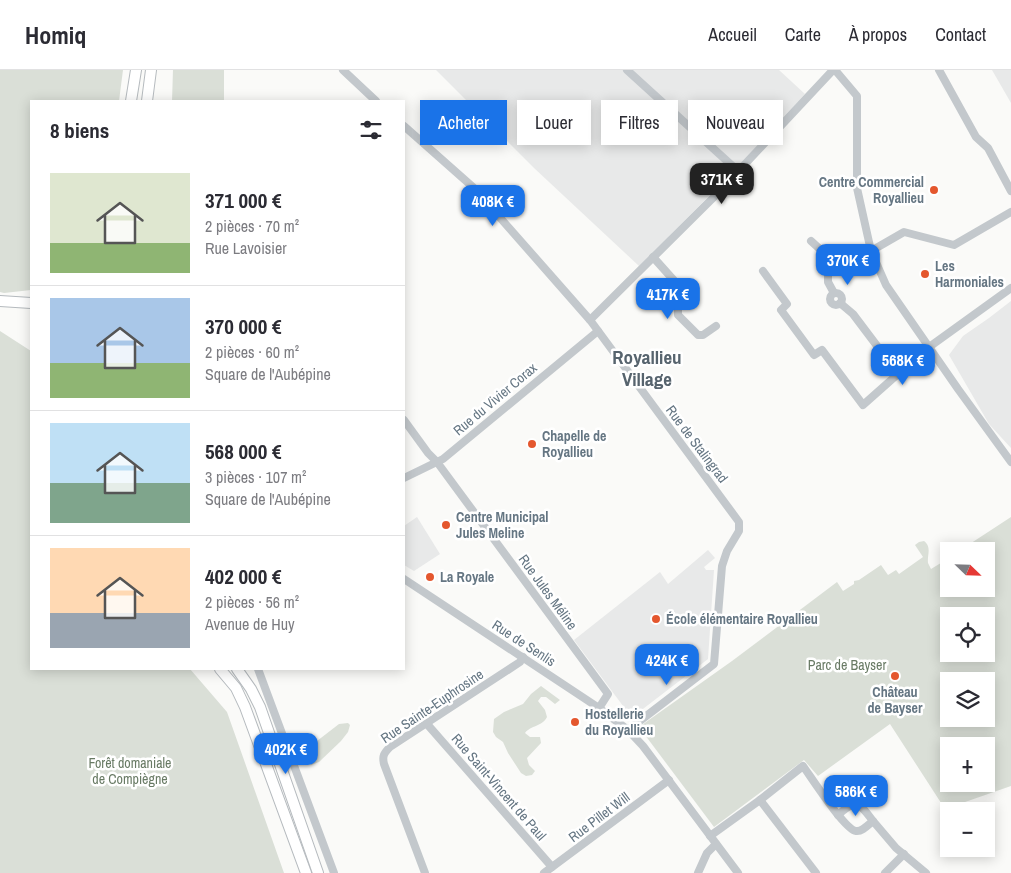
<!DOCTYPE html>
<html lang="fr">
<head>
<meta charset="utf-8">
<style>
	body { margin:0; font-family:"Archivo Narrow",sans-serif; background:#f2f2f3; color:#2b2b33; height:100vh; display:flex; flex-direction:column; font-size:19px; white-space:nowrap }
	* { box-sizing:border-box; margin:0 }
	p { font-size:16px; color:#7c7c81 }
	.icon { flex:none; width:28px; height:28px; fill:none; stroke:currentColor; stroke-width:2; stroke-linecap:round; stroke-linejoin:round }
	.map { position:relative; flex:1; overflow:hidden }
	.panel { position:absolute; left:30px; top:30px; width:375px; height:570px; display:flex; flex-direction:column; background:#fff; border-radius:0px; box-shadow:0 2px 12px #0003 }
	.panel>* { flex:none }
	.top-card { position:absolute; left:420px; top:30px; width:475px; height:45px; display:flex; gap:10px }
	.needle { width:32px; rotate:113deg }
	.fabs { position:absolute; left:940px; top:472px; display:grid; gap:10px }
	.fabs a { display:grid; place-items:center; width:55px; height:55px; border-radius:0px; background:#fff; box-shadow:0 2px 12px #0003; font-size:25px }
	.price { position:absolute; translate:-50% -42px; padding:0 11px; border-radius:10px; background:#1a73e8; color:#fff; font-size:16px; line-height:32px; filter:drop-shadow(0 1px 2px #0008) }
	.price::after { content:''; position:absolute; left:50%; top:30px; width:15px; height:11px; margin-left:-8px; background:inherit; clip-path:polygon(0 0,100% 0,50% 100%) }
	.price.current { background:#222; color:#fff }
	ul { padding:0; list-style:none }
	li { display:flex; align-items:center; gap:15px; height:125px; padding:0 20px }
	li+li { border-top:1px solid #e1e1e2 }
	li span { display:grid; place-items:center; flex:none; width:140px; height:100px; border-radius:0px; color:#555 }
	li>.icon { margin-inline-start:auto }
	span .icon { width:60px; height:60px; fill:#fffc; stroke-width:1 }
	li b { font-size:21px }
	h2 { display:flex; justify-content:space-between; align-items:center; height:60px; padding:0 20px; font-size:21px }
	.pill { padding:0 18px; border-radius:0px; background:#fff; box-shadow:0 2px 12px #0003; font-size:18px; line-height:45px }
	.pill.current { background:#1a73e8; color:#fff }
	header { display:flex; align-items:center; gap:30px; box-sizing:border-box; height:70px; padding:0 25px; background:#fff; border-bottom:1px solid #e1e1e2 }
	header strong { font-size:24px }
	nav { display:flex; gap:28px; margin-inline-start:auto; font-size:18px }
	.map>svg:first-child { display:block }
	.built { fill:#e8e9e9 }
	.green { fill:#dadfd7; fill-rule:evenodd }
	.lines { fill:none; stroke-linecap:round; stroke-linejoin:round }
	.major-casing { stroke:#b5babe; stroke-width:12 }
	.minor { stroke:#c3c8cc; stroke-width:8 }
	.major { stroke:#fff; stroke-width:10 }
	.poi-dot { fill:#e4572e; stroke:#fff; stroke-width:2 }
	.labels { text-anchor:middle; stroke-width:5; stroke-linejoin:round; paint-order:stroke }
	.poi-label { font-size:14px; font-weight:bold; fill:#657683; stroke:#fff; text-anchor:start }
	.street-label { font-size:14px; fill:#657683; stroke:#fff }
	.park-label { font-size:14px; fill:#687a64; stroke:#fff }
	.district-label { font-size:19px; font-weight:bold; fill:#57646e; stroke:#fff }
</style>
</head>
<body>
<header>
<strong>Homiq</strong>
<nav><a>Accueil</a><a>Carte</a><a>À propos</a><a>Contact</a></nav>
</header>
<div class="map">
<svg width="1011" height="803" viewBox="0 0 1011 803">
	<rect width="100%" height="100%" fill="#fafaf8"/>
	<g class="built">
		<path d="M436,0H779L805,24L723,112L639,196L534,98Z"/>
		<path d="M992,0H1011V33Z"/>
		<path d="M1011,231V378L989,354L949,285L963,266L989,248Z"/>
		<path d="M417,447L440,484L414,501L404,495V456Z"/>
		<path d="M708,480L715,488L704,497L706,500H714L708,589L635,645L629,644L574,570L660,502L668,514Z"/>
	</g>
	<g class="green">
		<path d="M0,0H123L119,31H31V220L4,223L0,222Z"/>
		<path d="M173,0H224V31H172Z"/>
		<path d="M0,261L31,281V599H190L227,642L284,803H0Z"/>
		<path d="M1011,447V716L945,739L890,654L818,706L804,690L714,757L639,657L732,591L837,512L843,521L854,514V511L859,510L881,495L888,505L896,500L899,504L923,487L915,475L919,472L924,471C932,477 927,485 928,493L931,499L949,488V519H986V481H959ZM949,546H986V584H949ZM949,611H986V649H949ZM949,676H986V714H949Z"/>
		<path d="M541,616L560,630L555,634L546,627H541L538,631L545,640L547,647C542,657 531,655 525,663L530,667H540L541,673L527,688L529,695L535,701L532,705L526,706L521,703L508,683L503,672L496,667L493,662L494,649L504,642L523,634L531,624Z"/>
		<path d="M348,653L350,655L348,662L341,671L319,692L311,695L308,690L313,675L317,671L339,654Z"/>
	</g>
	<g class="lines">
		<g class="major-casing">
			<g id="major">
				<path d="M131,31L136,0"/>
				<path d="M147,31L151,0"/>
				<path d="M0,231L31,233"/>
				<path d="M220,599L236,618L245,637L306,803"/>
				<path d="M237,599L251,619L260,637L318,803"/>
			</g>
		</g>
		<g class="minor">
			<path d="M343,0L376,31"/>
			<path d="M627,0L738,101"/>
			<path d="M835,0L857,26V118L871,181L886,215L958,319L1011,392"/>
			<path d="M939,0L976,67L988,78L1011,121"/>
			<path d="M404,56L474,118L590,250L739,452V461L727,481L722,496L714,594L628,660"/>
			<path d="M811,171L822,181L828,197V212L834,223"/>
			<path d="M871,181L904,162L954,175L1011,142"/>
			<path d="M653,187L687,225L678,235V245L698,265H703L716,256"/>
			<path d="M763,201L787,234L781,240L814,285L822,280L863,335L925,280L1011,218"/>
			<circle cx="836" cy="229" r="6"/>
			<path d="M840,233L853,244L899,305"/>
			<path d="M590,250L717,124L833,0"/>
			<path d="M404,350L428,383L437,392L608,624L599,638"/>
			<path d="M404,408L443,389L598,261"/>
			<path d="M404,509L599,638L628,660L643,676L738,803"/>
			<path d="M258,599L334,803"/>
			<path d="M427,654L552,797"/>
			<path d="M760,730L816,803"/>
			<path d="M838,745C857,728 859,733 873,751"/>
			<path d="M710,766L760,730L803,696C811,707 845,760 856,761C862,762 868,755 873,751L896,778L926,803"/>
			<path d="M425,803L384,694C382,686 384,683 390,677L520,592L523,587"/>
			<path d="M544,803L669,710"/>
			<path d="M698,803L707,783L716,774"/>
			<path d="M885,803L904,784"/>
		</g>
		<use href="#major" class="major"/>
	</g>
	<g class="poi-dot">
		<circle cx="934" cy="120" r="5"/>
		<circle cx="925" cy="204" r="5"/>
		<circle cx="532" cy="374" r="5"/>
		<circle cx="446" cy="455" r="5"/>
		<circle cx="430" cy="507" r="5"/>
		<circle cx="656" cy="549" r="5"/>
		<circle cx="895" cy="606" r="5"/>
		<circle cx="575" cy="652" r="5"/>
	</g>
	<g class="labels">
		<g class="poi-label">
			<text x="924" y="117" text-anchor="end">Centre Commercial<tspan x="924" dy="16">Royallieu</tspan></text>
			<text x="935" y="201">Les<tspan x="935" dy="16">Harmoniales</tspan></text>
			<text x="542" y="371">Chapelle de<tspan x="542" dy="16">Royallieu</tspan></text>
			<text x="456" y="452">Centre Municipal<tspan x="456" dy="16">Jules Meline</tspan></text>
			<text x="440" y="512">La Royale</text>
			<text x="666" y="554">École élémentaire Royallieu</text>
			<text x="895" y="627" text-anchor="middle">Château<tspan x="895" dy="16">de Bayser</tspan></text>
			<text x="585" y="649">Hostellerie<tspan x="585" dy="16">du Royallieu</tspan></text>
		</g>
		<g class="street-label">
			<text transform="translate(495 329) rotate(-40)" y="5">Rue du Vivier Corax</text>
			<text transform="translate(697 374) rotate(53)" y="5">Rue de Stalingrad</text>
			<text transform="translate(548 522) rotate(54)" y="5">Rue Jules Méline</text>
			<text transform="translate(524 573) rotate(33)" y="5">Rue de Senlis</text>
			<text transform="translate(432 636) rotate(-34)" y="5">Rue Sainte-Euphrosine</text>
			<text transform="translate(499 717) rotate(49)" y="5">Rue Saint-Vincent de Paul</text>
			<text transform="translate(599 747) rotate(-37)" y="5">Rue Pillet Will</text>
		</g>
		<g class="park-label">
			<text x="847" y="600">Parc de Bayser</text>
			<text x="130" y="698">Forêt domaniale<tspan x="130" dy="16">de Compiègne</tspan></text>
		</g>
		<g class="district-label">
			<text x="647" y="294">Royallieu<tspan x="647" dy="22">Village</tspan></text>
		</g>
	</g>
</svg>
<div class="fabs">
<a><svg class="needle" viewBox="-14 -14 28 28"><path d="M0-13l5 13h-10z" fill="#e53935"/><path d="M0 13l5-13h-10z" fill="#7c7c81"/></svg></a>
<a><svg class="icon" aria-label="locate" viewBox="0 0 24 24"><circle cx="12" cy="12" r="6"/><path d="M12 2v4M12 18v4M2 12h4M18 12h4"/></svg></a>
<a><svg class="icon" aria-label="layers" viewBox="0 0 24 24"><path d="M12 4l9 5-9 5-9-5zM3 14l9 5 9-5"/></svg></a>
<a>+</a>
<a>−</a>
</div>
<b class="price current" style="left:722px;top:135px">371K €</b>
<b class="price" style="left:493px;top:157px">408K €</b>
<b class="price" style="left:848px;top:216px">370K €</b>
<b class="price" style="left:668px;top:250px">417K €</b>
<b class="price" style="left:903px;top:316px">568K €</b>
<b class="price" style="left:667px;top:616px">424K €</b>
<b class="price" style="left:286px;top:705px">402K €</b>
<b class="price" style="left:856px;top:747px">586K €</b>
<div class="top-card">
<a class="pill current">Acheter</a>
<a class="pill">Louer</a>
<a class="pill">Filtres</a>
<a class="pill">Nouveau</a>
</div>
<section class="panel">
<h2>8 biens<svg class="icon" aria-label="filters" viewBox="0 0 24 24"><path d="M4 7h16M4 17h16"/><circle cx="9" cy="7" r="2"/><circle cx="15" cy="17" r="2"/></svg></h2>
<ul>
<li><span style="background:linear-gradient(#dfe7d0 70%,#8fb573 0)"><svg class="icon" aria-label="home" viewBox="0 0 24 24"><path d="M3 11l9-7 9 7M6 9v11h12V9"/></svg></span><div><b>371 000 €</b><p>2 pièces · 70 m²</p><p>Rue Lavoisier</p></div></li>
<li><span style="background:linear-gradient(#a9c7e8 65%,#8fb573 0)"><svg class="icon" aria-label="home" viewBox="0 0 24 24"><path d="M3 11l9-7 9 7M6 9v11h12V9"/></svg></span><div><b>370 000 €</b><p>2 pièces · 60 m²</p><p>Square de l'Aubépine</p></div></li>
<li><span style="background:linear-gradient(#bfe0f5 60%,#7fa58c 0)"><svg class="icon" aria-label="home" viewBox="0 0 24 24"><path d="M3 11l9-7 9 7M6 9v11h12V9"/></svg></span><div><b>568 000 €</b><p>3 pièces · 107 m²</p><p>Square de l'Aubépine</p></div></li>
<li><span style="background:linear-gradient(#ffd9b3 65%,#9aa5b1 0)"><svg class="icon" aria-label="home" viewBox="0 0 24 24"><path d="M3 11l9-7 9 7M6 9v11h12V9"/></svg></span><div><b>402 000 €</b><p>2 pièces · 56 m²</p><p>Avenue de Huy</p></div></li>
</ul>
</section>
</div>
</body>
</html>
